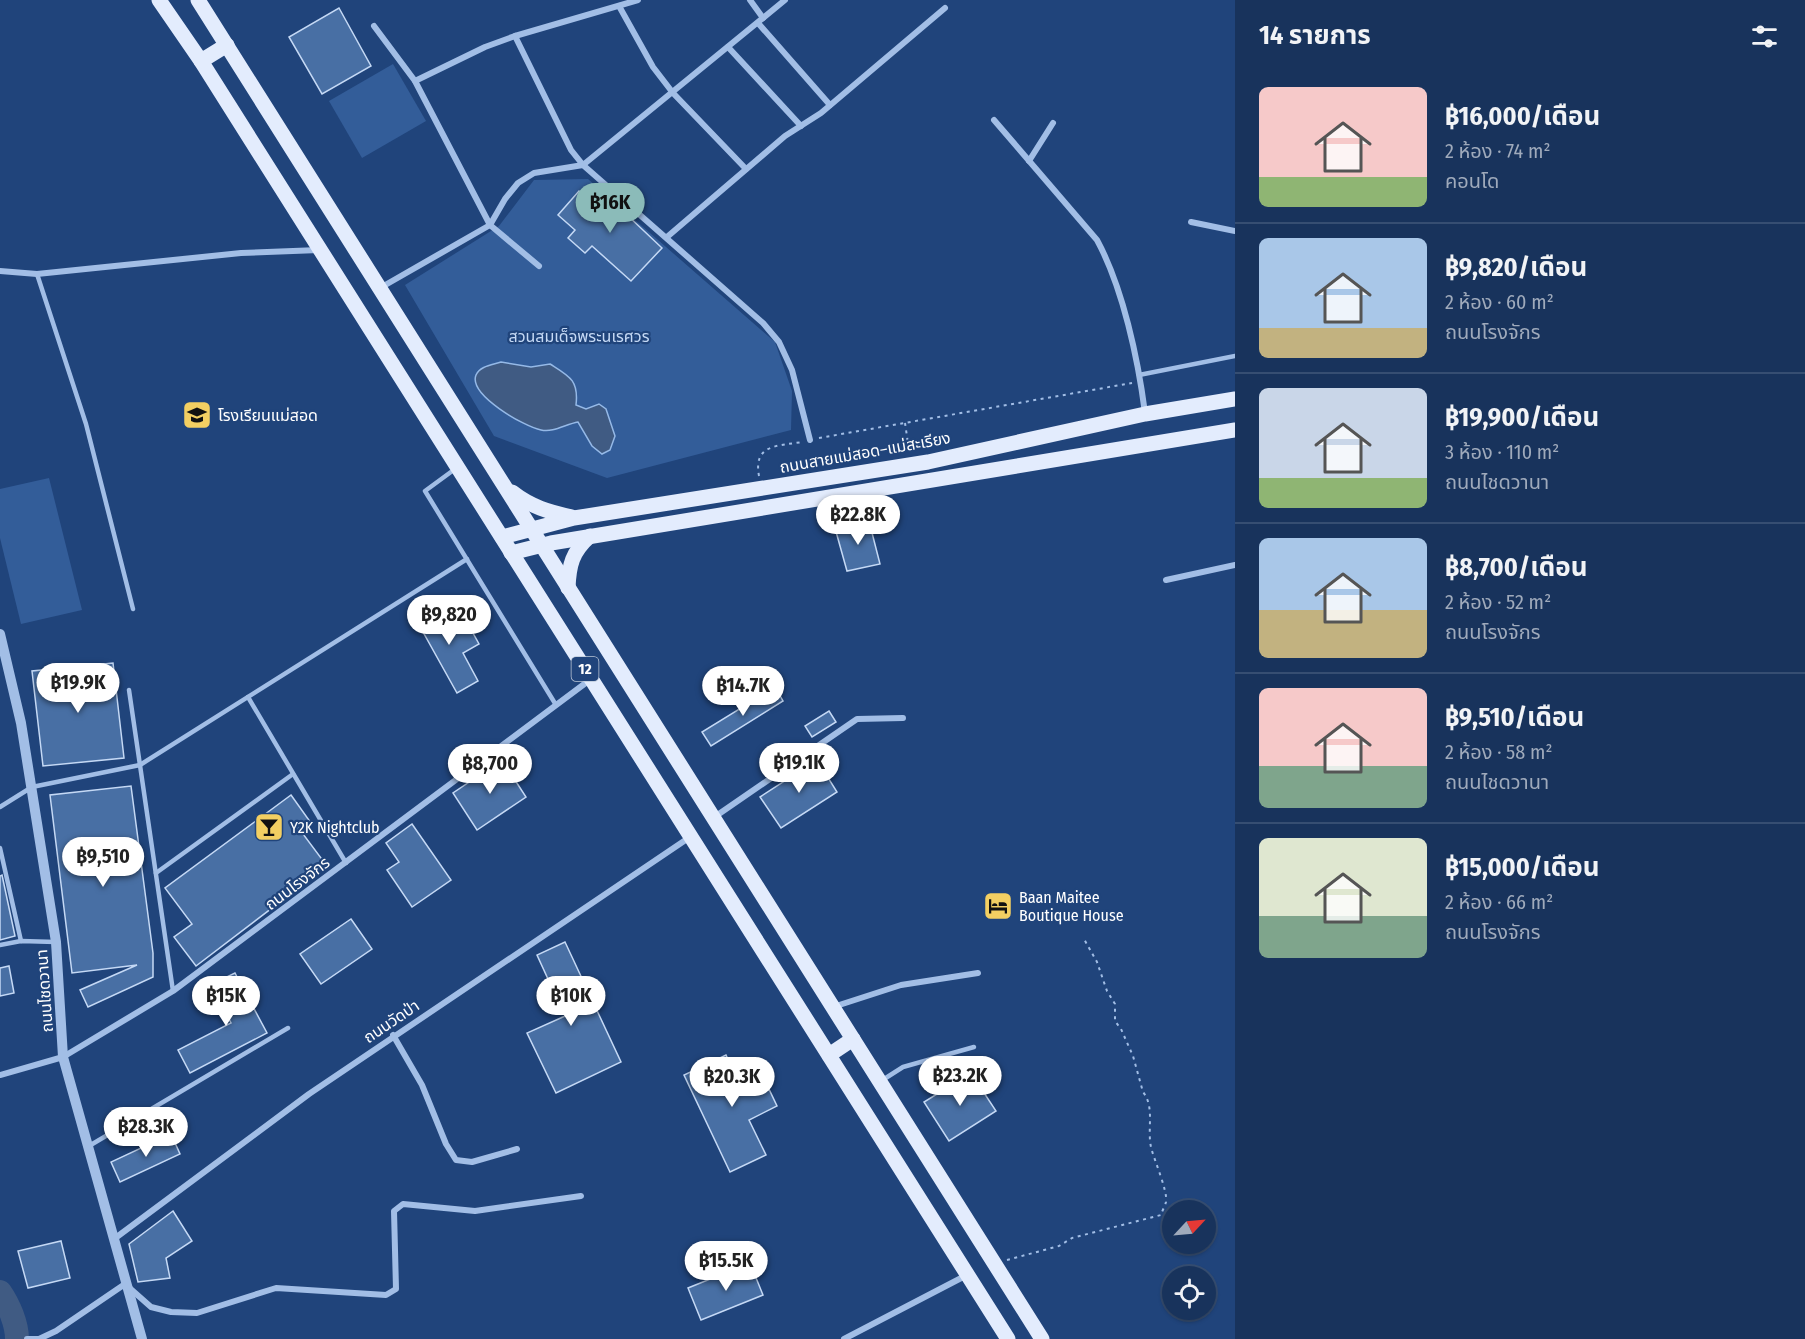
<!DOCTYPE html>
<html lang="th">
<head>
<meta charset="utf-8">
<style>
	body { margin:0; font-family:"Fira Sans Condensed","Noto Sans Thai",sans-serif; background:#253f65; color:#f1f3f6; height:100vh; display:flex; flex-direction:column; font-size:22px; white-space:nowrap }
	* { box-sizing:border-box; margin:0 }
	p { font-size:20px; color:#9faabb }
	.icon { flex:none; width:33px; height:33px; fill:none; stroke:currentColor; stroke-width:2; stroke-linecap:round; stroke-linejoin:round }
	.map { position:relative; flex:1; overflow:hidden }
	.sheet { display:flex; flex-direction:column; background:#18335c; width:570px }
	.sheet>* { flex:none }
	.needle { width:39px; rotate:64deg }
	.controls { position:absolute; left:1162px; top:1200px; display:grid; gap:12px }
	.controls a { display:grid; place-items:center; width:54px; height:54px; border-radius:50%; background:#18335c; box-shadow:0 2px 4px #0004,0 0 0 2px #364e72; font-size:30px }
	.price { position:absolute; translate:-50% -51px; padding:0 14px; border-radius:21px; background:#fff; color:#222; font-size:20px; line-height:39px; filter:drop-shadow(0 2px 3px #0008) }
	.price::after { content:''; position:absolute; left:50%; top:36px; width:18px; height:14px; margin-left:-9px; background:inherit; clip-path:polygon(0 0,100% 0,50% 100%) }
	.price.current { background:#8bbbb9; color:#111 }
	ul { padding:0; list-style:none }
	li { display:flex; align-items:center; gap:18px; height:150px; padding:0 24px }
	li+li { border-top:2px solid #364e72 }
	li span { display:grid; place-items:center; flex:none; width:168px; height:120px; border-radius:9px; color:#555 }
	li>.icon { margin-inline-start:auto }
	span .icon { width:72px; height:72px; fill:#fffc; stroke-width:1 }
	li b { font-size:26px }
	h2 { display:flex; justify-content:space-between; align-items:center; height:72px; padding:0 24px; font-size:26px }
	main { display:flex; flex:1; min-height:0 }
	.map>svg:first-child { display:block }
	.green { fill:#335d99 }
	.water { fill:#405b83; stroke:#95b9e7; stroke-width:1.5 }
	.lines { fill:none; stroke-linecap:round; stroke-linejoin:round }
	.river { stroke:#405b83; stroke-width:24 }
	.building { fill:#486fa4; stroke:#c5d9f5; stroke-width:1.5 }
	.path { stroke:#a2bee6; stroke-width:2; stroke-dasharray:3 4.5; stroke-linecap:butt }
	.service { stroke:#a2bee6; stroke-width:4.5 }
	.minor { stroke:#a2bee6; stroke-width:6 }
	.tertiary { stroke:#a2bee6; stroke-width:10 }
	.primary { stroke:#e3ecfd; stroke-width:15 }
	.labels { text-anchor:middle; stroke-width:4.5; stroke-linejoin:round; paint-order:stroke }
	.shield { fill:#20447b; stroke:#bcc7d7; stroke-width:1.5 }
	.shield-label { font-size:15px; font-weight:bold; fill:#fff }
	.park-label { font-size:16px; fill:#c5d9f5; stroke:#20447b }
	.poi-label { font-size:16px; fill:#fff; stroke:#20447b; text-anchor:start }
	.street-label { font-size:16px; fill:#fff; stroke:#20447b }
</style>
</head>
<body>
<main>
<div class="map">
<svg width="1235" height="1339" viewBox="0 0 1235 1339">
	<rect width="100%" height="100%" fill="#20447b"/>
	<g class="green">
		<path d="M393,64L426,121L362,158L329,101Z"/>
		<path d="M588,179L775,342L792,391L791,430L607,478L494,436L405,285L499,226L534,180Z"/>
		<path d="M49,478L82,610L21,624L0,538V489Z"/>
	</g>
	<path class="water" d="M501,362L531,367L550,364C569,376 579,380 576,405L586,409L599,404L606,409L615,436L610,450L602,454L592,446L578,422C566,424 553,433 541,430C525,427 468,395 476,375C480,366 492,365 501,362Z"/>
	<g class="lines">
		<path class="river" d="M0,1292C9,1305 17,1324 17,1339"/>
	</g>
	<g class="building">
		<path d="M339,8L371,66L322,94L289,37Z"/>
		<path d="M579,191L598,208L608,197L662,248L631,281L592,246L585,253L568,238L575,230L558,215Z"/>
		<path d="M869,521L880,564L847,571L835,528Z"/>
		<path d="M434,602L452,633L468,624L479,644L463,653L478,681L457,693L413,614Z"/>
		<path d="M113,663L124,758L43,766L32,671Z"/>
		<path d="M775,687L783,701L711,746L702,732Z"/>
		<path d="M829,711L836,722L812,737L805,726Z"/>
		<path d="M502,760L526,797L477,830L453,793Z"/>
		<path d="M817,760L837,792L781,828L760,797Z"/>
		<path d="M131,786L153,953V977L88,1007L80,990L137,965L72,973L50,795Z"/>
		<path d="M291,795L311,823L300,830L327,866L196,966L174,937L192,924L165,888Z"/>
		<path d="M412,824L451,880L412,907L387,870L399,862L386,843Z"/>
		<path d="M2,875L15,936L0,940V876Z"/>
		<path d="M351,919L372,949L321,984L300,954Z"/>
		<path d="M565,942L621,1062L556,1093L527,1033L565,1016L537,955Z"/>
		<path d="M9,966L14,993L0,996V968Z"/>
		<path d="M235,973L267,1033L190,1073L178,1050L231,1023L212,984Z"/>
		<path d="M726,1055L736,1077L758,1066L777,1106L749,1120L766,1155L730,1172L684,1075Z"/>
		<path d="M971,1073L996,1111L949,1141L924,1102Z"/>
		<path d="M171,1134L180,1154L120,1182L111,1162Z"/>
		<path d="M173,1211L192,1241L166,1258L170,1278L138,1282L129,1244Z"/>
		<path d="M61,1241L70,1278L28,1288L18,1251Z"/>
		<path d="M750,1263L763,1295L701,1320L688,1288Z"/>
	</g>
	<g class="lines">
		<g class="path">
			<path d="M905,423L909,450"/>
			<path d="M819,438L1132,383"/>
			<path d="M759,476C753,444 778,446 802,442"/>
			<path d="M1007,1260L1059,1246L1072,1238L1161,1215C1162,1211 1165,1206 1166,1202C1168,1191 1154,1160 1151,1147C1147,1129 1155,1107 1143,1092L1133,1056L1121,1029L1115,1021V1004L1107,991L1097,962L1084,939"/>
		</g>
		<g class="service">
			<path d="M37,274L86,424L133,609"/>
			<path d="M1139,375L1235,356"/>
			<path d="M455,469L425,491L556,705"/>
			<path d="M129,690L173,991"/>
			<path d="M248,697L346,863"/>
			<path d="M0,807L32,787L140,765L467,559"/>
			<path d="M0,848L21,941"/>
			<path d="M156,873L293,774"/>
			<path d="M0,945L21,941L56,942"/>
			<path d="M881,1081L903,1067L974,1047"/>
			<path d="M89,1146L288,1028"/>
		</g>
		<g class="minor">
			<path d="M750,0L763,18"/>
			<path d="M619,6L653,67L673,93L746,169"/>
			<path d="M758,23L830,105"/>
			<path d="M374,26L415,81L490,225L380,288"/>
			<path d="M515,36L571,150L583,165L763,323L779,342L792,370L810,440"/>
			<path d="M728,47L801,126"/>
			<path d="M415,81L485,47L515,36L638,0"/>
			<path d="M994,120L1097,240C1123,288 1138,359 1145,413"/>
			<path d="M1029,161L1053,123"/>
			<path d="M1191,222L1235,231"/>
			<path d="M667,237L785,136L821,113L945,8"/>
			<path d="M539,266L490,225L505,199L518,183L534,173L583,165L785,0"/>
			<path d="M0,271L37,274L241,253L319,250"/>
			<path d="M1166,580L1235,565"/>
			<path d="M713,818L857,719L903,718"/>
			<path d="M833,1007L901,985L978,973"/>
			<path d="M393,1035L422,1085L446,1144L456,1160L472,1162L517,1149"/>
			<path d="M0,1075L63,1057L173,991L591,679"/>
			<path d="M114,1239L309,1094L690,837"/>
			<path d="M27,1339H39L56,1331L125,1284L151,1307L171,1312L197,1313L276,1288L386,1295L396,1289L394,1211L403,1204L475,1211L581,1196"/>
			<path d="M844,1339L967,1275"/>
		</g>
		<path class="tertiary" d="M0,634L21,723L56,942L63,1057L142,1339"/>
		<g class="primary">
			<path d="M159,0L201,61L1008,1339"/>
			<path d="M198,0L1042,1339"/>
			<path d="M201,61L227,45"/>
			<path d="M512,492C531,507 549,512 572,517"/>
			<path d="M502,537L574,518L928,462L1145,414L1235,399"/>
			<path d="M511,553L551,543L1235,430"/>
			<path d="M568,588C569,565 572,552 590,536"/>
			<path d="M829,1055L853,1039"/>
		</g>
	</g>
	<defs>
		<g id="school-square" transform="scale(1.5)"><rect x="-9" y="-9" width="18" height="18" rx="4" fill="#f3cf62" stroke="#20447b"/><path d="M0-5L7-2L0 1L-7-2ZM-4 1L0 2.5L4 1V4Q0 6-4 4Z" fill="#111"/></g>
		<g id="bar-square" transform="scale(1.5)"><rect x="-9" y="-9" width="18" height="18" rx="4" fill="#f3cf62" stroke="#20447b"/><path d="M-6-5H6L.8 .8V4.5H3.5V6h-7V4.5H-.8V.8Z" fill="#111"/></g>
		<g id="hotel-square" transform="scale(1.5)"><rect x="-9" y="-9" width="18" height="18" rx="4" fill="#f3cf62" stroke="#20447b"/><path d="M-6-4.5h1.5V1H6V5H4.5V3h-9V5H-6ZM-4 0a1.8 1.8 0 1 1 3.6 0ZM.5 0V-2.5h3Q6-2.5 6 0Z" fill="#111"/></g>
	</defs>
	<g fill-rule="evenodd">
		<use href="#school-square" x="197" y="415"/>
		<use href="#bar-square" x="269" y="827"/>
		<use href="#hotel-square" x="998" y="906"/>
	</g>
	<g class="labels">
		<rect class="shield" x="571.5" y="657" width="27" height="24" rx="4.5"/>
		<g class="shield-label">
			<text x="585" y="674">12</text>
		</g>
		<g class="park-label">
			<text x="579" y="342">สวนสมเด็จพระนเรศวร</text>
		</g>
		<g class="poi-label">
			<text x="218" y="421">โรงเรียนแม่สอด</text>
			<text x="290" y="833">Y2K Nightclub</text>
			<text x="1019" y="903">Baan Maitee<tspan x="1019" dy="18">Boutique House</tspan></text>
		</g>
		<g class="street-label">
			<text transform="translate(865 452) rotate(-10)" y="6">ถนนสายแม่สอด–แม่สะเรียง</text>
			<text transform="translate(297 883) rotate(-37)" y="6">ถนนโรงจักร</text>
			<text transform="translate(44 991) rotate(-94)" y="6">ถนนไชดวานา</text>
			<text transform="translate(391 1021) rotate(-34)" y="6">ถนนวัดป่า</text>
		</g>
	</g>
</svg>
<div class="controls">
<a><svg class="needle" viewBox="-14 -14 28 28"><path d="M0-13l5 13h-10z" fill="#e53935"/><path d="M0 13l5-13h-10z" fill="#9faabb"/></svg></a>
<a><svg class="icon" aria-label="locate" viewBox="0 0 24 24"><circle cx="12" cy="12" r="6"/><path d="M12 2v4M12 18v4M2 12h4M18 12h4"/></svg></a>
</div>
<b class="price current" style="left:610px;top:234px">฿16K</b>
<b class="price" style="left:858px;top:546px">฿22.8K</b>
<b class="price" style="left:449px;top:646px">฿9,820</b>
<b class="price" style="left:78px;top:714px">฿19.9K</b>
<b class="price" style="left:743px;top:717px">฿14.7K</b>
<b class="price" style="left:799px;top:794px">฿19.1K</b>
<b class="price" style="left:490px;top:795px">฿8,700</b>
<b class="price" style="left:103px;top:888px">฿9,510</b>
<b class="price" style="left:226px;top:1027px">฿15K</b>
<b class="price" style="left:571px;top:1027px">฿10K</b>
<b class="price" style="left:960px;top:1107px">฿23.2K</b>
<b class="price" style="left:732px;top:1108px">฿20.3K</b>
<b class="price" style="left:146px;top:1158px">฿28.3K</b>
<b class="price" style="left:726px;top:1292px">฿15.5K</b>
</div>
<section class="sheet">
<h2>14 รายการ<svg class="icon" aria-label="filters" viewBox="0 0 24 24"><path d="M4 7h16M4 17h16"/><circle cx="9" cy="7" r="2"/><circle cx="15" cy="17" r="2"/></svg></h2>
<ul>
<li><span style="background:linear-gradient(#f6c9c9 75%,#8fb573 0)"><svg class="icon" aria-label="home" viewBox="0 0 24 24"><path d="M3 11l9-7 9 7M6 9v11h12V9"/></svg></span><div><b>฿16,000/เดือน</b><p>2 ห้อง · 74 m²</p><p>คอนโด</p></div></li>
<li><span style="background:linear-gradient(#a9c7e8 75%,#c2b280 0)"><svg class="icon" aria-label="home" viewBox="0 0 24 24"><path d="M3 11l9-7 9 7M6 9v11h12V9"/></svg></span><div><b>฿9,820/เดือน</b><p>2 ห้อง · 60 m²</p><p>ถนนโรงจักร</p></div></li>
<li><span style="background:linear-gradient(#c9d6e8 75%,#8fb573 0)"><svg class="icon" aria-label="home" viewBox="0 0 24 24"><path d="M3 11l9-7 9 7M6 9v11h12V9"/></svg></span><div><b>฿19,900/เดือน</b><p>3 ห้อง · 110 m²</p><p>ถนนไชดวานา</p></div></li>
<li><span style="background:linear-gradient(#a9c7e8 60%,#c2b280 0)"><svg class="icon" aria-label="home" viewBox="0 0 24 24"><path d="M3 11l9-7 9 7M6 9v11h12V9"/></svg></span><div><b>฿8,700/เดือน</b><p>2 ห้อง · 52 m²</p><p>ถนนโรงจักร</p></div></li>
<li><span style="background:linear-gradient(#f6c9c9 65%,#7fa58c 0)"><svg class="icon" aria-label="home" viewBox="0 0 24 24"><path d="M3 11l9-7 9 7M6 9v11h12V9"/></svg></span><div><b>฿9,510/เดือน</b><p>2 ห้อง · 58 m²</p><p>ถนนไชดวานา</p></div></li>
<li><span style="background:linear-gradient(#dfe7d0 65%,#7fa58c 0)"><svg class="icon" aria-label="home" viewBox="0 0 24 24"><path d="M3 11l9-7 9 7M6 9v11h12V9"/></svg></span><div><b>฿15,000/เดือน</b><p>2 ห้อง · 66 m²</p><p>ถนนโรงจักร</p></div></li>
</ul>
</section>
</main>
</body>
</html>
